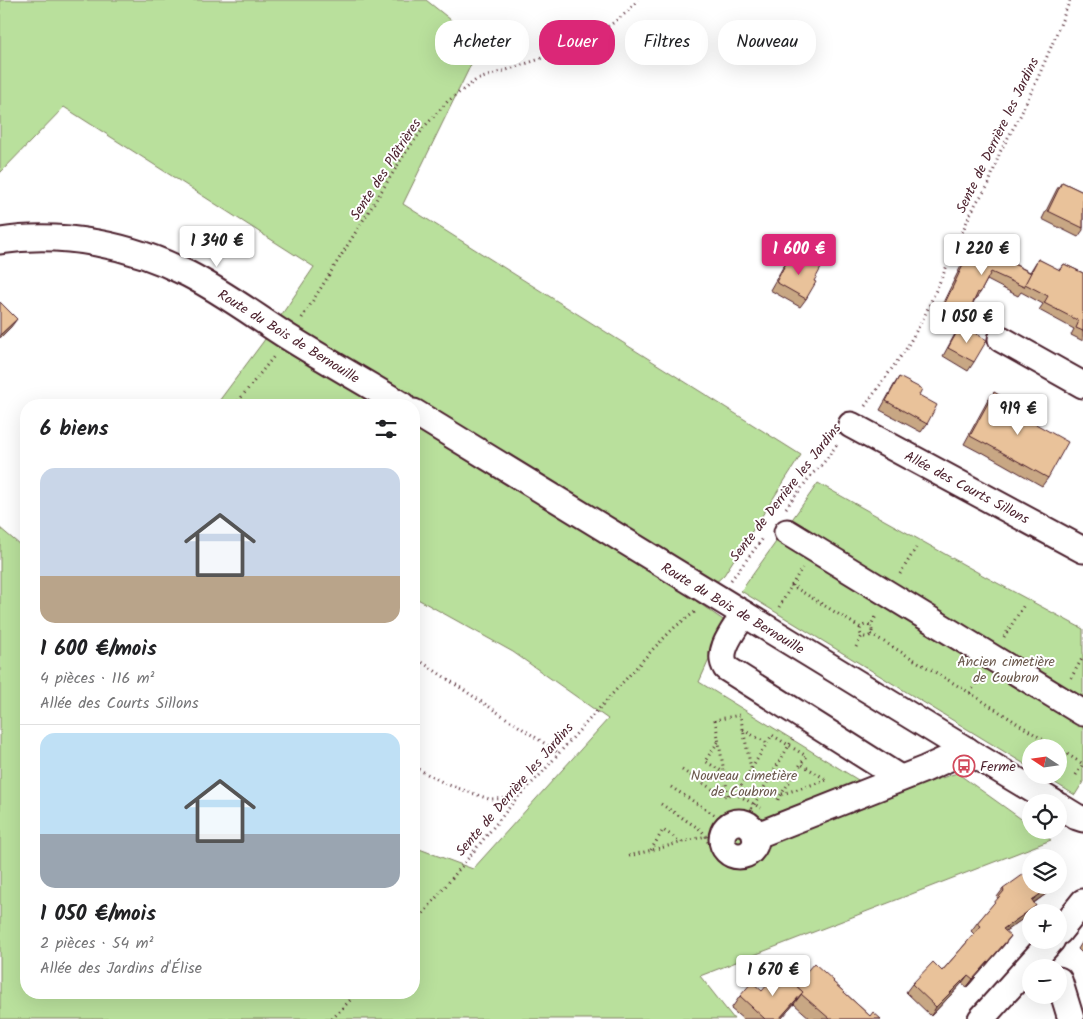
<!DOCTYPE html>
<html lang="fr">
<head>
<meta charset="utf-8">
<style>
	body { margin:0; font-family:Kalam,sans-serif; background:#f2f2f2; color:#202124; height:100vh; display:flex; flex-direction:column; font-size:19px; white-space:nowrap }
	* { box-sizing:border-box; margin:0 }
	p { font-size:16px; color:#757577 }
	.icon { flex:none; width:28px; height:28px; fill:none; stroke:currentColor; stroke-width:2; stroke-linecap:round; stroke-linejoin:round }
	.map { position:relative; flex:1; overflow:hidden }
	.details { position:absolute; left:20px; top:399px; width:400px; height:600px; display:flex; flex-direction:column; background:#fff; border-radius:20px; box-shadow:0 5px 20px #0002 }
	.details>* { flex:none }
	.banner { position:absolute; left:435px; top:20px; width:475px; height:45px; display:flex; gap:10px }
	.needle { width:32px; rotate:283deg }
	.buttons { position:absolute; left:1022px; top:739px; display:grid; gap:10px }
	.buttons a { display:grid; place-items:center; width:45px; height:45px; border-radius:50%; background:#fff; box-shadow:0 5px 20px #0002; font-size:25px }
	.price { position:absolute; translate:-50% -42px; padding:0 11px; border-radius:5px; background:#fff; color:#222; font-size:16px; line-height:32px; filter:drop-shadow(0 1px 2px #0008) }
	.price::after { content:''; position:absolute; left:50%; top:30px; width:15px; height:11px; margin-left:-8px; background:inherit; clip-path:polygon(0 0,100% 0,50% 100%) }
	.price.current { background:#db2777; color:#fff }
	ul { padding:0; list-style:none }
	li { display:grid; align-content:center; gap:10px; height:265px; padding:0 20px }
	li+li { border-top:1px solid #e0e0e0 }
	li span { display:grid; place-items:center; height:155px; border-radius:15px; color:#555 }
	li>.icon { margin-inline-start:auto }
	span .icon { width:90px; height:90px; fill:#fffc; stroke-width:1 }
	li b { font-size:21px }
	h2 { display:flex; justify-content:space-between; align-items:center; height:60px; padding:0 20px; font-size:21px }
	.pill { padding:0 18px; border-radius:20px; background:#fff; box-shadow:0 5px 20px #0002; font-size:18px; line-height:45px }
	.pill.current { background:#db2777; color:#fff }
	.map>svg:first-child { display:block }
	.green { fill:#b9e09c; stroke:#828064 }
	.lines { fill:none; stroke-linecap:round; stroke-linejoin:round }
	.minor-casing { stroke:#4a1f2b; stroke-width:29 }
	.path { stroke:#4a1f2b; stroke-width:3; stroke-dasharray:1 4; stroke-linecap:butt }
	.minor { stroke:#fff; stroke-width:25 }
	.wall { fill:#c8a784; stroke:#4a1f2b }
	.shaded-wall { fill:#a3886c; stroke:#4a1f2b }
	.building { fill:#e9c29a; stroke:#4a1f2b }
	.labels { text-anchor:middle; stroke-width:4; stroke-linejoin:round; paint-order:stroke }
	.street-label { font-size:14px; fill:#4a1f2b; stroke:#fff }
	.park-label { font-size:14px; fill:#6b594d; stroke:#fff }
	.poi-label { font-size:14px; fill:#4a1f2b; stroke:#fff; text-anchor:start }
</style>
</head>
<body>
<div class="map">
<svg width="1083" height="1019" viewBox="0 0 1083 1019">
	<rect width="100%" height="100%" fill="#fff"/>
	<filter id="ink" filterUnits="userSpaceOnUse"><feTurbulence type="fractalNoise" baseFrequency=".02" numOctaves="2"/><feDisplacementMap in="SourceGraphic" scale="10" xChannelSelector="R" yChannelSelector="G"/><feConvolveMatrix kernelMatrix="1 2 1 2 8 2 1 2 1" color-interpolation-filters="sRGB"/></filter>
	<g filter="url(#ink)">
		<g class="green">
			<path d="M0,0H426L481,44L403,204L801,455L724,575L696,601L726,622L699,682L863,783L880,798L957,773L1031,826V830H1037L1051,840L700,976L734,1019H0V528L26,550V992H414V847L473,869L608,719L513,652L414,597V405H216L263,342L314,267L64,107L0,173Z"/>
			<path d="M818,483L986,577L1083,629V782L1075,795L1042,775H1059V748H1031V768L741,591Z"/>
		</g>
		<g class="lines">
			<g class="minor-casing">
				<g id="minor">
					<path d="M0,241C63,231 132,245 188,274C223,292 255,316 288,337C325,360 364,382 402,405"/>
					<path d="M1001,339L1083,385"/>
					<path d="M414,412L973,754L1053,802"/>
					<path d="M851,425L1083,550"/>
					<path d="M787,532L1083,713"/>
					<path d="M744,614C735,629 715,651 726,668L900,778"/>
					<path d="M1059,806L1077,817L1083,819"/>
					<circle cx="739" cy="839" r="17"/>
					<path d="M755,836L925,769L967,750"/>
					<path d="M1059,932L1083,902"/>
					<path d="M1059,980L1071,1019"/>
					<path d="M981,1019L1052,940"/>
				</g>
			</g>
			<g class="path">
				<path d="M302,318L404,155L425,126L448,101L476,80L537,60L578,43L596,34L613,23L627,12L638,0"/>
				<path d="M235,405L275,355"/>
				<path d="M865,406L906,349L924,317L969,217L976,203L988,186L1000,152L1020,116L1037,80L1054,40L1070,0"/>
				<path d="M786,508L812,474L822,465L838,443"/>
				<path d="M900,574L916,548"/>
				<path d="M731,580L764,537"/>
				<path d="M791,585L861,628"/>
				<path d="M779,607L802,568"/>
				<circle cx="866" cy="631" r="6"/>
				<path d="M870,627L877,614"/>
				<path d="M871,634L970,693L1056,748"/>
				<path d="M1004,637L1024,605"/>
				<path d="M856,647L862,636"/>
				<path d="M414,657L559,753"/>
				<path d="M1071,678L1083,657"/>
				<path d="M970,693L980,677"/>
				<path d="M743,730L767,743"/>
				<path d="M718,742L705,761L723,772"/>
				<path d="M1059,749L1083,764"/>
				<path d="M414,767L446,784L489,799L516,798"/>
				<path d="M682,770L723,796L736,794L761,808"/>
				<path d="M1076,775L1083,764"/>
				<path d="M671,787L715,815L728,826"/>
				<path d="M736,794L772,735L806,756L777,801"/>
				<path d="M782,794L827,780L801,764"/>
				<path d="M728,795L715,720L740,715L751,768"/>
				<path d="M661,804L701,830L706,836"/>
				<path d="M749,813L794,737"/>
				<path d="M651,850L663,830L682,842"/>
				<path d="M629,856L706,836L708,843L712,847L723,846"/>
				<path d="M414,925L517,798L542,773L559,753L653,649L675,627L695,612"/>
				<path d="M332,1019L358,992"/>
			</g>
			<use href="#minor" class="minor"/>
		</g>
		<g class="wall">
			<path d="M1062,182L1083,192V230L1078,237L1042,219L1057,189Z"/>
			<path d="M983,235L998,256L1030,272L1038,259L1059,270L1064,264L1083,273V341L1071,335L1074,329L1039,310L1043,304L1021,292L1018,296L987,280L980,293L974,301L966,318L961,325L974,362L968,371L943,356L955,334L960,326L937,315L960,268L966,259L969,261L978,244Z"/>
			<path d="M792,252L814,281L806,299L800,307L770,290L787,260Z"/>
			<path d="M899,377L919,395L927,424L921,432L880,410L894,385Z"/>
			<path d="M994,392L1025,418L1048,478L1042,486L982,452L981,453L964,444L988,400Z"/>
			<path d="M1003,889L1046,894L1034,903L1030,914L1005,931V944L967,987L962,983L931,1016L906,992L912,984L942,971L974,934L971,931L977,923L998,899L997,897Z"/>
			<path d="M1083,941V954L1078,949Z"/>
			<path d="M833,982L870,1016L881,1019H811L794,1004L781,1019H743L731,1009L740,996L762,991L795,985Z"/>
		</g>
		<g class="shaded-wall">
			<path d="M17,319L11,327L0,338V335Z"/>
			<path d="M1052,886L1046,894L1026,908L1032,900Z"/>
			<path d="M1036,906L1030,914L997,937L1003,929Z"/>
			<path d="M1011,936L1005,944L967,987L973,979Z"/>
			<path d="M968,975L962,983L931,1016L936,1007Z"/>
			<path d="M803,992L794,1004L781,1019H779Z"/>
		</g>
		<g class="building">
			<path d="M1062,182L1083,192V228L1048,211Z"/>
			<path d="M983,235L1003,245L998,256L1031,273L1024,287L991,272L980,293L978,292L966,318L943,307L966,259L971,262Z"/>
			<path d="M792,252L821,268L814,281L816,282L806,299L776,282Z"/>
			<path d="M1038,259L1060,270L1064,264L1083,273V331L1076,328L1079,321L1044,303L1048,296L1025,284Z"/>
			<path d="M0,302L17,319L0,335Z"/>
			<path d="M961,325L987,340L974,362L948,348Z"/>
			<path d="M899,377L922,389L919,395L937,405L927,424L886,401Z"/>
			<path d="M994,392L1029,412L1025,418L1068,442L1048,478L987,444V445L970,436Z"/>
			<path d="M1031,869V885L1052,886L1032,900L1036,906L1003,929L1011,936L973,979L968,975L936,1007L912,984L933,962L942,971L981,926L977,923L1004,891L1003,889Z"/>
			<path d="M814,963L834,981L833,982L870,1016L873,1012L881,1019H830L801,994L803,992L795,985Z"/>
			<path d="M779,971L803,992L779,1019H765L740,996L752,982L762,991Z"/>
		</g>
	</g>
	<defs>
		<g id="bus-ring" transform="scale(1.125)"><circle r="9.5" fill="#fff" stroke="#d1495b" stroke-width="1.5"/><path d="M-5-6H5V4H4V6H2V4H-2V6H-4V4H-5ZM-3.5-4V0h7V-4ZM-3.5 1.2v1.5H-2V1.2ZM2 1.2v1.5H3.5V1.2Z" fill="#d1495b"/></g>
	</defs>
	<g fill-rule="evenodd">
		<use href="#bus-ring" x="964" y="766"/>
	</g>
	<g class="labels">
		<g class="street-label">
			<text transform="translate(997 135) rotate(-64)" y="5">Sente de Derrière les Jardins</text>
			<text transform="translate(385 169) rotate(-57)" y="5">Sente des Plâtrières</text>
			<text transform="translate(289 336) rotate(32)" y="5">Route du Bois de Bernouille</text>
			<text transform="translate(967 487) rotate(28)" y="5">Allée des Courts Sillons</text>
			<text transform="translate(785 492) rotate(-52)" y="5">Sente de Derrière les Jardins</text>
			<text transform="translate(733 608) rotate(31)" y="5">Route du Bois de Bernouille</text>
			<text transform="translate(514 789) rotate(-49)" y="5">Sente de Derrière les Jardins</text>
		</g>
		<g class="park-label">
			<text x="1006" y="666">Ancien cimetière<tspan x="1006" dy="16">de Coubron</tspan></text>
			<text x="744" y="780">Nouveau cimetière<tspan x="744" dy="16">de Coubron</tspan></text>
		</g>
		<g class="poi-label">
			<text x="980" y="771">Ferme</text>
		</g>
	</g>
</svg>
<div class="buttons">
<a><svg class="needle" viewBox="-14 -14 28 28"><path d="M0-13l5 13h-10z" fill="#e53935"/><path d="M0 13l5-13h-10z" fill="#757577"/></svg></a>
<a><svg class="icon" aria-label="locate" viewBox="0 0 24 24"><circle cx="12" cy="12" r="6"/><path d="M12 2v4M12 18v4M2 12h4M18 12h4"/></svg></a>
<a><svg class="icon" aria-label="layers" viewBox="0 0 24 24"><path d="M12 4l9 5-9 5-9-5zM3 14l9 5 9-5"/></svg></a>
<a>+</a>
<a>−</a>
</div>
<b class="price" style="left:217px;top:268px">1 340 €</b>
<b class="price current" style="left:799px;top:276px">1 600 €</b>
<b class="price" style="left:982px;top:276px">1 220 €</b>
<b class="price" style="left:967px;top:344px">1 050 €</b>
<b class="price" style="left:1018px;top:436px">919 €</b>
<b class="price" style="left:773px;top:997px">1 670 €</b>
<div class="banner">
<a class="pill">Acheter</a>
<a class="pill current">Louer</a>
<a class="pill">Filtres</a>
<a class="pill">Nouveau</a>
</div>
<section class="details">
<h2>6 biens<svg class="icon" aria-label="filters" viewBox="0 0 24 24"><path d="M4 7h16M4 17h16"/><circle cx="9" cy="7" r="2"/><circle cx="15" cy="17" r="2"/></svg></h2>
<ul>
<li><span style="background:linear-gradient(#c9d6e8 70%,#b9a48a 0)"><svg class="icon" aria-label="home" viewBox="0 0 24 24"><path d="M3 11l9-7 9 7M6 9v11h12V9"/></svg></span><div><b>1 600 €/mois</b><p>4 pièces · 116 m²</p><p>Allée des Courts Sillons</p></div></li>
<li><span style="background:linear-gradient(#bfe0f5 65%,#9aa5b1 0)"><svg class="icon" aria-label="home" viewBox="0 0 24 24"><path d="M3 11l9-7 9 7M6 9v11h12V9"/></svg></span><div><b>1 050 €/mois</b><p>2 pièces · 54 m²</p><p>Allée des Jardins d'Élise</p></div></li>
</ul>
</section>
</div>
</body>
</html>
